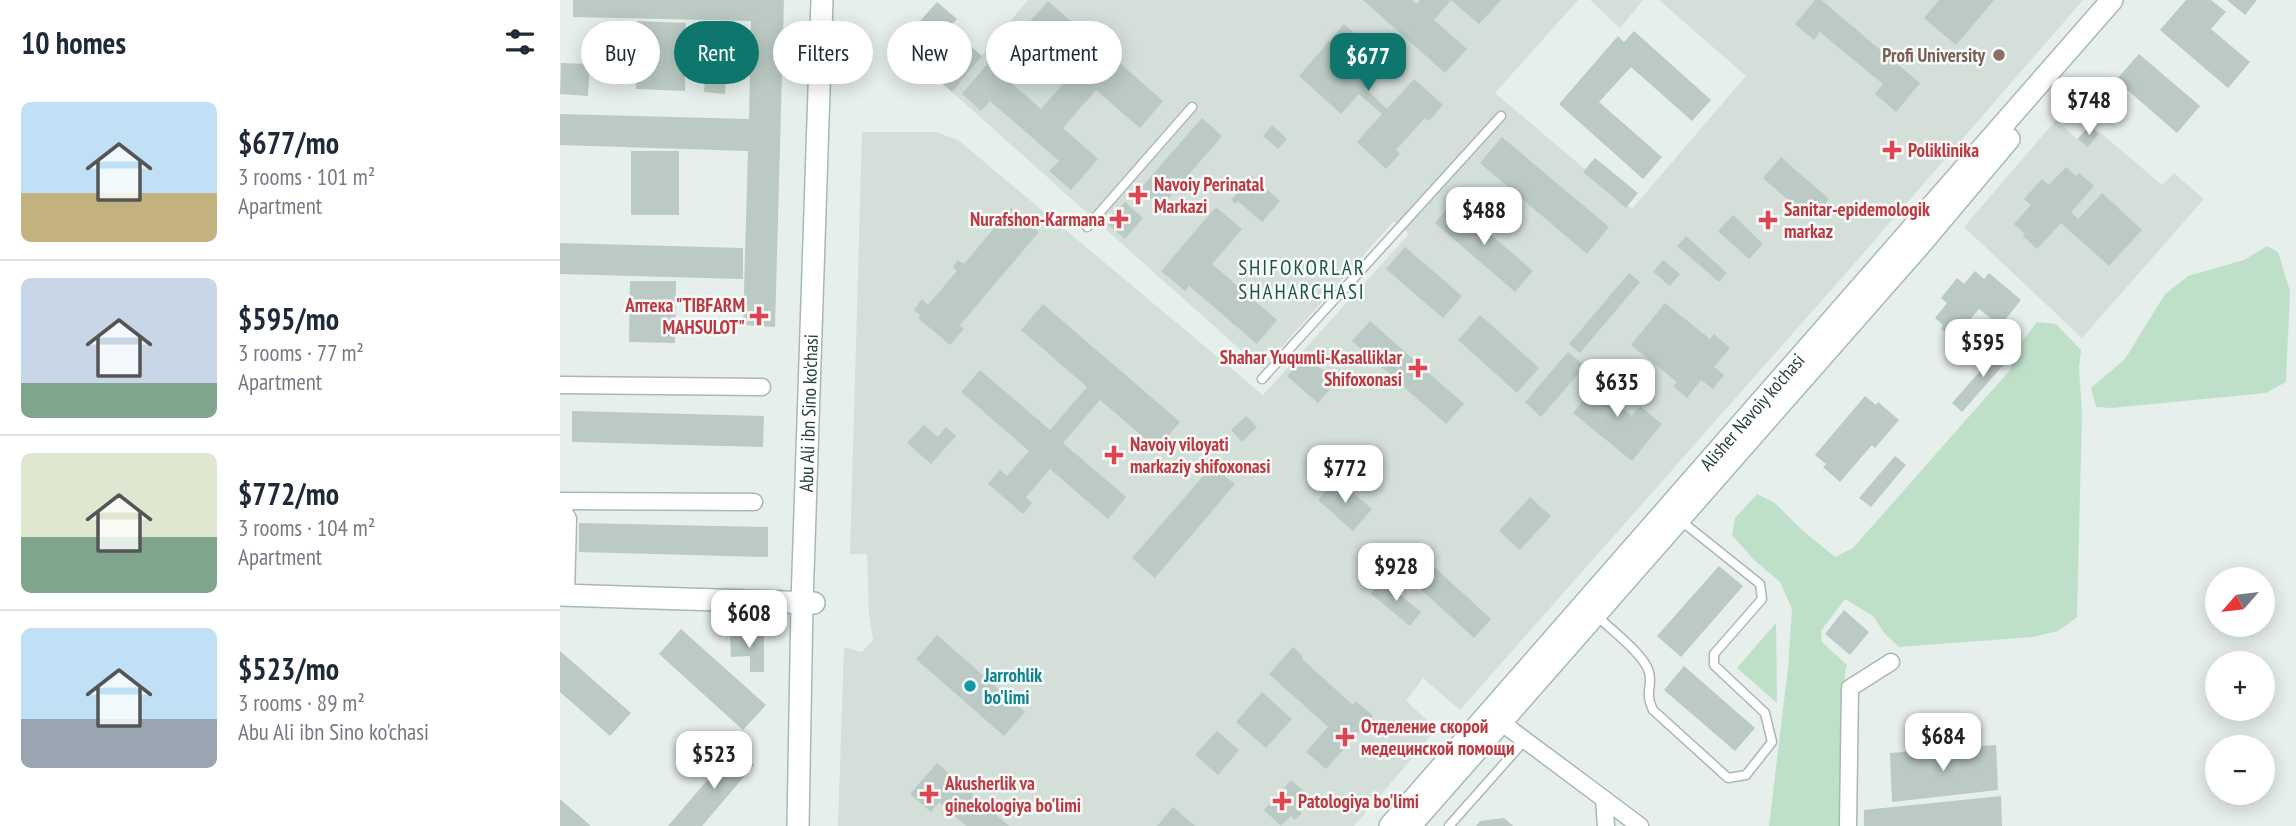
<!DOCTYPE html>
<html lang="en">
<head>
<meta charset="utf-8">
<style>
	body { margin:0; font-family:"PT Sans Narrow",sans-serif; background:#f6f6f7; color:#1f2937; height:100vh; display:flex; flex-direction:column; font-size:26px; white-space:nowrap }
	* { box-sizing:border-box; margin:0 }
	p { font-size:23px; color:#747a83 }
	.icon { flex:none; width:38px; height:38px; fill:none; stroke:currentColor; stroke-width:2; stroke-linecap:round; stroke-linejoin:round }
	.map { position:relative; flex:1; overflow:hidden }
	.details { display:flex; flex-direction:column; background:#fff; width:560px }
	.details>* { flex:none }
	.guide { position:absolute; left:21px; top:21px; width:665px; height:63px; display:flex; gap:14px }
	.needle { width:46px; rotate:242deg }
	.tools { position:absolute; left:1645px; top:567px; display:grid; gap:14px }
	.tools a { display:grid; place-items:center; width:70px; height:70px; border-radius:50%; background:#fff; box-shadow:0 4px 18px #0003; font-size:35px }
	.price { position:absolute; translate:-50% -60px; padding:0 16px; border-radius:14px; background:#fff; color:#222; font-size:23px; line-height:46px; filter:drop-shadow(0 2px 4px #0008) }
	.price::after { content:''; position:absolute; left:50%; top:42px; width:21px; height:16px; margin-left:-10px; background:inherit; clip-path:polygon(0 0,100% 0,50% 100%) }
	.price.selected { background:#0f766e; color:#fff }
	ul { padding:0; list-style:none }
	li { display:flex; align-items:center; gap:21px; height:175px; padding:0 21px }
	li+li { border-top:2px solid #e0e1e3 }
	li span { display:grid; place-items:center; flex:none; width:196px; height:140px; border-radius:10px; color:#555 }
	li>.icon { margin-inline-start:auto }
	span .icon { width:84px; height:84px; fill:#fffc; stroke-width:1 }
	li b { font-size:30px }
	h2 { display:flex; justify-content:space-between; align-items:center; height:84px; padding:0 21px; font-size:30px }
	.tag { padding:0 24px; border-radius:32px; background:#fff; box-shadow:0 4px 18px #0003; font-size:24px; line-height:63px }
	.tag.selected { background:#0f766e; color:#fff }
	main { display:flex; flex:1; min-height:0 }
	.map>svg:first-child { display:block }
	.built { fill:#d4dfda }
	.green { fill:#bfe0c8 }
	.building { fill:#bbcac4 }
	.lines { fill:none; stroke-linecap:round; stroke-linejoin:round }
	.lane-casing { stroke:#a8b8b2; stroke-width:11 }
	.street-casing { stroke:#a8b8b2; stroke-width:19 }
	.secondary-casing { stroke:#a4bbb3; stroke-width:24 }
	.lane { stroke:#fff; stroke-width:8 }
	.street { stroke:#fff; stroke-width:16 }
	.secondary { stroke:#fff; stroke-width:21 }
	.education-dot { fill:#8d6e63; stroke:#f7fbf9; stroke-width:2.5 }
	.health-dot { fill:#e0444e; stroke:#f7fbf9; stroke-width:2.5 }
	.culture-dot { fill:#0f9aa8; stroke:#f7fbf9; stroke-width:2.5 }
	.labels { text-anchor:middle; stroke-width:5; stroke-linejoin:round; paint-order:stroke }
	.education-label { font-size:19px; font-weight:bold; fill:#785e54; stroke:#f7fbf9; text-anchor:end }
	.health-label { font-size:19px; font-weight:bold; fill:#be3a42; stroke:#f7fbf9; text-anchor:start }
	.street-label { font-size:19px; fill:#24423a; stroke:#f7fbf9 }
	.culture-label { font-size:19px; font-weight:bold; fill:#0d838f; stroke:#f7fbf9; text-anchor:start }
	.neighbourhood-label { font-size:21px; letter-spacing:2px; fill:#1f5548; stroke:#f7fbf9 }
</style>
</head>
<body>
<main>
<section class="details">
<h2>10 homes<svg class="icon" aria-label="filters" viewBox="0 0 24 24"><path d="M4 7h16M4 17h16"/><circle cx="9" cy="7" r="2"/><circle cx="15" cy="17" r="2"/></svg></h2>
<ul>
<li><span style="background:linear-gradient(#bfe0f5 65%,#c2b280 0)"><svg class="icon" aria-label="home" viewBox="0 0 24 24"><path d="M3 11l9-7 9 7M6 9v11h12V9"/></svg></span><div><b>$677/mo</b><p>3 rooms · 101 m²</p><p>Apartment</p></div></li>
<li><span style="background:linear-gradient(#c9d6e8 75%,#7fa58c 0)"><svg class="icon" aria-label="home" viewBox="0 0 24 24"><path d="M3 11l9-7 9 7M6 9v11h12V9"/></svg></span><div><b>$595/mo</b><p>3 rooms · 77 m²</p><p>Apartment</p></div></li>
<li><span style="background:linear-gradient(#dfe7d0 60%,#7fa58c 0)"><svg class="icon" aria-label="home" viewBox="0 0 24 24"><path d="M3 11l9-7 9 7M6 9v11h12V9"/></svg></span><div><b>$772/mo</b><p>3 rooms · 104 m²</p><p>Apartment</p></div></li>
<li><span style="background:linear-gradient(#bfe0f5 65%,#9aa5b1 0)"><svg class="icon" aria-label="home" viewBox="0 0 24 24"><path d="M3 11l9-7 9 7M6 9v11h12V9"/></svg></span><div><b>$523/mo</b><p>3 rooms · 89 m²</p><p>Abu Ali ibn Sino ko'chasi</p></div></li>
</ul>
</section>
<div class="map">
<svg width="1736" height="826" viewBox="0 0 1736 826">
	<rect width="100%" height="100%" fill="#e6efeb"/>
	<g class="built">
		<path d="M468,0H1018L935,93L1072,209L1186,76L1099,0H1523L1287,272L900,710L863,678L846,701L877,729L794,826H278L284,647L302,652L313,640L309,614L307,554H290L302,132H376L398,140L703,395L849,234L834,221L702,369L392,92Z"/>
		<path d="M1030,0H1083L1060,28Z"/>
		<path d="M1496,120L1517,139L1530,124L1602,185L1614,173L1644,199L1522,338L1404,227Z"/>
	</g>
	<g class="green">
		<path d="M1707,246L1718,252L1730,291L1726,382L1706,393L1551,408L1536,407L1531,388L1565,359L1605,294L1628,276L1684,260Z"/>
		<path d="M1477,322L1496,324L1521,350L1519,368L1522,413L1517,617L1498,631L1473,637L1339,647L1325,634L1313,616L1285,599L1261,631L1262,642L1287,665L1285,672L1283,826H1209L1228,668L1232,609L1220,582L1193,559L1172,535L1175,518L1197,494L1215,503L1242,530L1275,557L1293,548L1450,370L1458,347Z"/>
		<path d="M1216,623L1217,703L1177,668Z"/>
	</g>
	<g class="building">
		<path d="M13,0H224L215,327L183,325L188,151L0,145V114L189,119L191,21L13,17Z"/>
		<path d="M803,0H852L857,4L860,0H941L919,24L891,0L874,20L907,49L885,73Z"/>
		<path d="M1255,0H1261L1360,83L1336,112L1315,94L1323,84L1260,32L1254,40L1235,24Z"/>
		<path d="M1379,0H1434L1396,45L1364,18Z"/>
		<path d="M1626,0H1651L1666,12L1651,29L1690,62L1668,88L1600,30Z"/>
		<path d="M1667,0H1697L1685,15Z"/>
		<path d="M488,1L544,50L551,42L561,50L554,58L603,101L580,128L536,90L503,128L538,159L511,190L489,171L499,161L430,101L421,111L402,94L428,63L481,109L515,70L465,27Z"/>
		<path d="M377,2L397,19L359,62L339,45Z"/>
		<path d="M77,21L126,23L125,91L76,89Z"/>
		<path d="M784,24L827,63L805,88L827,109L854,79L883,105L869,121L865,118L836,150L840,154L826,169L797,142L822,114L799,94L781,114L739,76Z"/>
		<path d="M149,31L169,32L165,94L144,92Z"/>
		<path d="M1074,31L1151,100L1132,121L1071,67L1039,102L1102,157L1083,179L999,104L1058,36L1064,42Z"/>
		<path d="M397,34L422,56L392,92L367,70Z"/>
		<path d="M1579,54L1640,106L1617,133L1556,80Z"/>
		<path d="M1,63L30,64L28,96L0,94Z"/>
		<path d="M642,118L662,136L601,207L580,189Z"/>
		<path d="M712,125L727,139L718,149L703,136Z"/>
		<path d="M1530,126L1539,134L1528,147L1518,139Z"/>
		<path d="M942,137L1049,227L1027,254L920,163Z"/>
		<rect x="71" y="151" width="48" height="64"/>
		<path d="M1221,157L1269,199L1251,220L1203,178Z"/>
		<path d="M1035,158L1078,193L1066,208L1023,172Z"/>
		<path d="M1506,167L1516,176L1519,173L1534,186L1511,212L1518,219L1542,193L1582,230L1549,266L1501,223L1477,249L1463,236L1465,234L1454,224L1471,205L1464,199L1482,179L1489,185Z"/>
		<path d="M692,176L720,201L702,222L678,201L675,204L671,200Z"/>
		<path d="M565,202L583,218L565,239L546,223Z"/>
		<path d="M893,202L973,271L955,292L875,223Z"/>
		<path d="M656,207L682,229L652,264L717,320L697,344L629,286L625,291L601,271Z"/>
		<path d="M451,208L479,232L400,325L404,329L390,345L358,318L360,315L354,310L362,299L368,305L397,271L393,267L398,260L404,264Z"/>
		<path d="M1173,215L1203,244L1189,259L1158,231Z"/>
		<path d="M1126,236L1167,273L1159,282L1117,246Z"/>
		<path d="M0,243L183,248V279L0,274Z"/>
		<path d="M845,247L902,296L883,318L826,269Z"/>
		<path d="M1103,260L1120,274L1110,286L1093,272Z"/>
		<path d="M1415,271L1424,279L1429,273L1461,300L1440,326L1419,309L1393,339L1381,329L1383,325L1375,318L1387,303L1381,298L1397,278L1404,284Z"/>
		<path d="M1069,273L1080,282L1020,353L1009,344Z"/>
		<path d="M70,281H116L115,343L69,342Z"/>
		<path d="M1105,303L1150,339L1154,334L1170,348L1154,367L1164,375L1153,389L1141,380L1127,398L1113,386L1117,382L1071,345Z"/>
		<path d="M483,304L620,422L597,449L540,400L503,443L566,497L548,519L490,469L466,497L472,503L463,514L428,484L440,470L447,476L469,451L401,392L420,370L490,430L527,387L461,330Z"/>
		<path d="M920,315L979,368L957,393L898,340Z"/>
		<path d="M810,321L904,404L886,424L792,341Z"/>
		<path d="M1443,345L1453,354L1402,412L1392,403Z"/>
		<path d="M1008,352L1025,366L981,417L965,402Z"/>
		<path d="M745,355L776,382L758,403L727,376Z"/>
		<path d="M1043,376L1065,394L1057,404L1072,416L1080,406L1102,424L1072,461L1013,413Z"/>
		<path d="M1305,396L1316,405L1318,402L1339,420L1315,448L1312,445L1280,482L1263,467L1266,464L1255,455Z"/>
		<path d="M12,411L204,416L203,447L12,442Z"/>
		<path d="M686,416L697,427L682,442L671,430Z"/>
		<path d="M364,425L378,437L386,427L396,436L371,464L347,443Z"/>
		<path d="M1335,456L1346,465L1311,507L1299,498Z"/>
		<path d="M652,466L675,484L595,578L572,558Z"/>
		<path d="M777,479L812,509L793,531L758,500Z"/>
		<path d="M970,497L991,516L960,550L939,531Z"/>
		<path d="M19,523L208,527V557L19,552Z"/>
		<path d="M850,545L931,619L914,638L833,564Z"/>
		<path d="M1159,566L1183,586L1121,657L1097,636Z"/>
		<path d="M822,580L861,612L850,626L811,594Z"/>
		<path d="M1284,610L1309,632L1290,655L1265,634Z"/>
		<path d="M121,629L206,705L183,730L99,654Z"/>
		<path d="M170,635H204V672H190V656L171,657Z"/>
		<path d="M377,635L465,712L444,736L356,659Z"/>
		<path d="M733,647L743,657L742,659L793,705L796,701L813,716L766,769L746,752L768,727L709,674Z"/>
		<path d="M0,651L71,713L50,736L0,692Z"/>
		<path d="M1124,666L1195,728L1175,751L1104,690Z"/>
		<path d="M702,692L732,719L706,748L676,722Z"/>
		<path d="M657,731L679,750L658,775L635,755Z"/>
		<path d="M1436,745L1438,790L1332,802L1330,753Z"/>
		<path d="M174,749L194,765L142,826H108Z"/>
		<path d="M377,763L449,826H406L379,802L371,812L350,794Z"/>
		<path d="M731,780L747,794L735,807L742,813L735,820L731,816L721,826L704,810Z"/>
		<path d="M1441,796L1442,826H1304V810Z"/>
		<path d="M0,799L31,826H0Z"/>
		<path d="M613,807L635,826H597Z"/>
		<path d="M944,818L953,826H916L920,821Z"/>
	</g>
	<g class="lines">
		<g class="lane-casing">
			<g id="lane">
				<path d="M527,227L632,107"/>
				<path d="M702,379L941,116"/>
				<path d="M1036,615C1050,629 1084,654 1089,672C1093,687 1084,692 1093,710L1168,778L1186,775L1212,742L1205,713L1154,665V654L1202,599L1200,584L1120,520"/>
				<path d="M889,826L966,739"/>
			</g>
		</g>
		<g class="street-casing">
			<g id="street">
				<path d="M0,385L202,387"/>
				<path d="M0,501L194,502"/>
				<path d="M0,504L8,519L6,595"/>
				<path d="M934,717L1044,799L1046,826"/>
				<path d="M1044,799L1080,826"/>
				<path d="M1288,826L1290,688L1331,662"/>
			</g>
		</g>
		<g class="secondary-casing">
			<g id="secondary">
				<path d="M0,595L254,603"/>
				<path id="s1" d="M238,826L242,603L262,0"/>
				<path id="s2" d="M830,826L1552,0"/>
				<path d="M850,826L1359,246L1449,139"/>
			</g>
		</g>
		<use href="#lane" class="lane"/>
		<use href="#street" class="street"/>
		<use href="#secondary" class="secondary"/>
	</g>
	<circle class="education-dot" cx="1439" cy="55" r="7"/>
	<g class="health-dot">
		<path d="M1328.5 139.5h7v7h7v7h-7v7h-7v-7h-7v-7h7z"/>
		<path d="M574.5 184.5h7v7h7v7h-7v7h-7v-7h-7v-7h7z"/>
		<path d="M555.5 208.5h7v7h7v7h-7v7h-7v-7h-7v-7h7z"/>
		<path d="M1204.5 209.5h7v7h7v7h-7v7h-7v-7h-7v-7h7z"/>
		<path d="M195.5 305.5h7v7h7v7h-7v7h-7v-7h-7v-7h7z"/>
		<path d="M854.5 357.5h7v7h7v7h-7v7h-7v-7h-7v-7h7z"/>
		<path d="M550.5 444.5h7v7h7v7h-7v7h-7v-7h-7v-7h7z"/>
		<path d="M781.5 726.5h7v7h7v7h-7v7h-7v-7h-7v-7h7z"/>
		<path d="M365.5 783.5h7v7h7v7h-7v7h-7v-7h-7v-7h7z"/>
		<path d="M718.5 790.5h7v7h7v7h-7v7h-7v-7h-7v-7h7z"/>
	</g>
	<circle class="culture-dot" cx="410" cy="686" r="7"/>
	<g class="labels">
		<g class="education-label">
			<text x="1425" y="62">Profi University</text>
		</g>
		<g class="health-label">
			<text x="1348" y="157">Poliklinika</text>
			<text x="594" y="191">Navoiy Perinatal<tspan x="594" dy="22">Markazi</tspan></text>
			<text x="1224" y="216">Sanitar-epidemologik<tspan x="1224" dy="22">markaz</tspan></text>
			<text x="545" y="226" text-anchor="end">Nurafshon-Karmana</text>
			<text x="185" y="312" text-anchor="end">Аптека "TIBFARM<tspan x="185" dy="22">MAHSULOT"</tspan></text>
			<text x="842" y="364" text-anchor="end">Shahar Yuqumli-Kasalliklar<tspan x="842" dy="22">Shifoxonasi</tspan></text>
			<text x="570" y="451">Navoiy viloyati<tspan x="570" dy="22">markaziy shifoxonasi</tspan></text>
			<text x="801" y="733">Отделение скорой<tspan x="801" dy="22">медецинской помощи</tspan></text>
			<text x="385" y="790">Akusherlik va<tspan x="385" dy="22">ginekologiya bo'limi</tspan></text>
			<text x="738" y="808">Patologiya bo'limi</text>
		</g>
		<g class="street-label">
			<text dy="7" stroke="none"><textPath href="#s1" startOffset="413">Abu Ali ibn Sino ko'chasi</textPath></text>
			<text dy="7" stroke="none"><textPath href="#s2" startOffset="550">Alisher Navoiy ko'chasi</textPath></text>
		</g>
		<g class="culture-label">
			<text x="424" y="682">Jarrohlik<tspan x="424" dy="22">bo'limi</tspan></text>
		</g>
		<g class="neighbourhood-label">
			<text x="742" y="275">SHIFOKORLAR<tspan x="742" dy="24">SHAHARCHASI</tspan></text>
		</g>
	</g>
</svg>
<div class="tools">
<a><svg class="needle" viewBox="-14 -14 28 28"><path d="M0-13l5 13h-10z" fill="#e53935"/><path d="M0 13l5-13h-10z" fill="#747a83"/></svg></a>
<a>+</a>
<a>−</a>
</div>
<b class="price selected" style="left:808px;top:93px">$677</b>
<b class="price" style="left:1529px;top:137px">$748</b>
<b class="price" style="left:924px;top:247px">$488</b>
<b class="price" style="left:1423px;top:379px">$595</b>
<b class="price" style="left:1057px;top:419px">$635</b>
<b class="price" style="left:785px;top:505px">$772</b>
<b class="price" style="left:836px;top:603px">$928</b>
<b class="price" style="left:189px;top:650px">$608</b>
<b class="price" style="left:1383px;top:773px">$684</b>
<b class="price" style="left:154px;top:791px">$523</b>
<div class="guide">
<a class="tag">Buy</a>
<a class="tag selected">Rent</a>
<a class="tag">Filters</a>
<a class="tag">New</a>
<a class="tag">Apartment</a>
</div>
</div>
</main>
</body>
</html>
